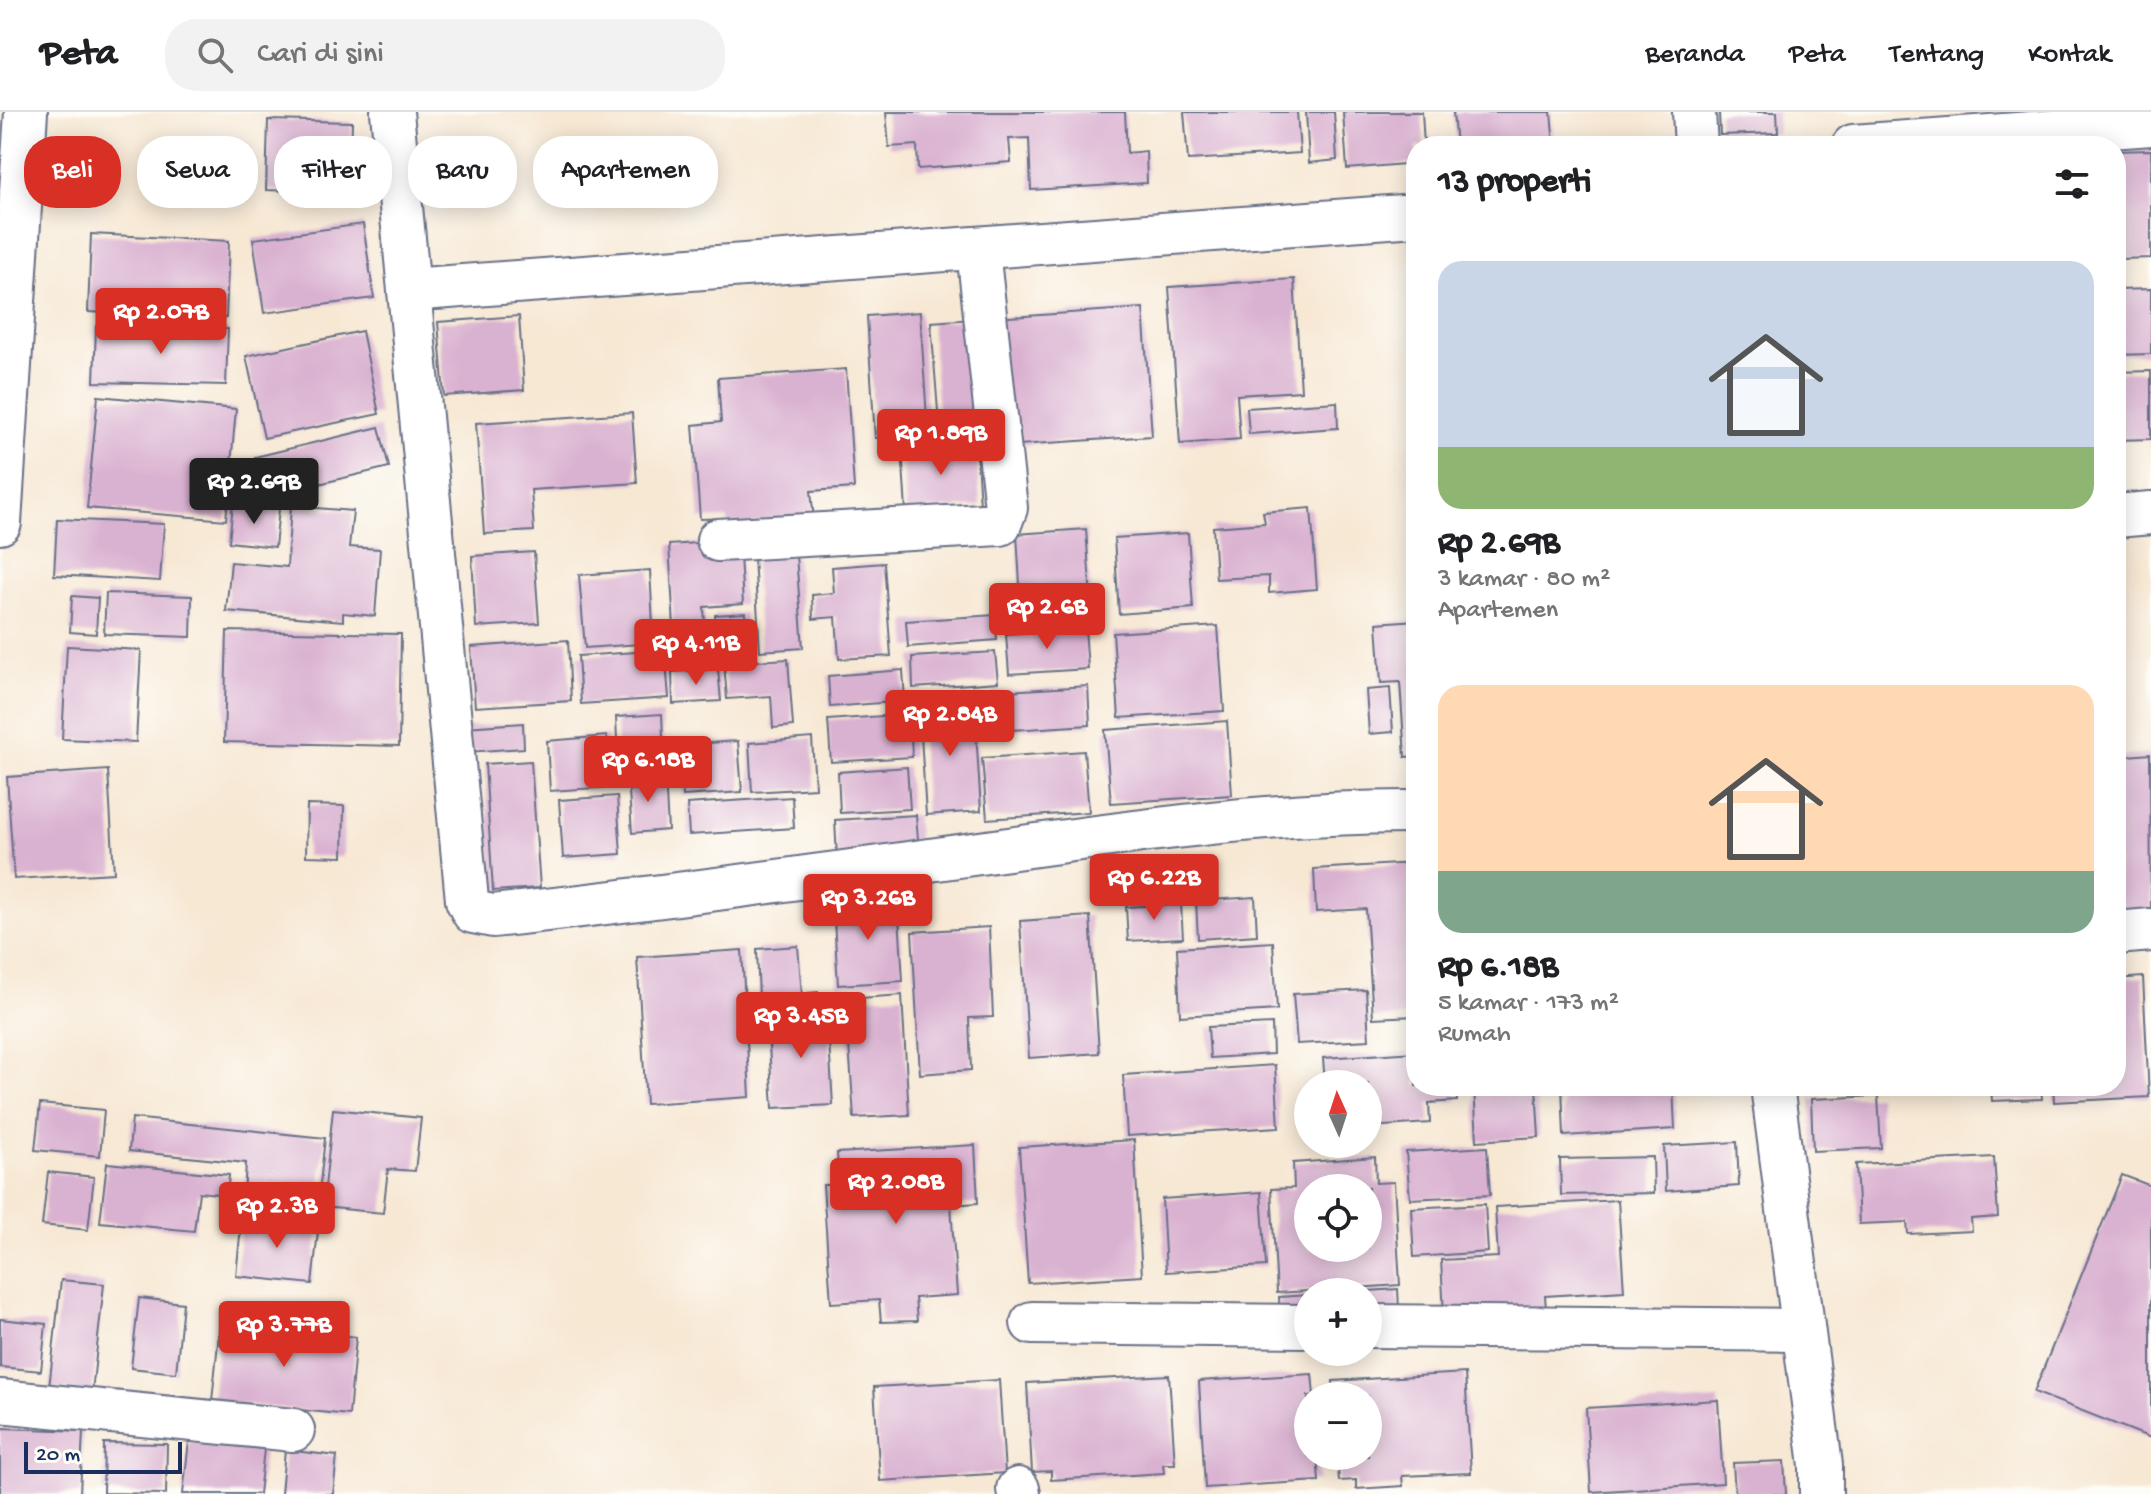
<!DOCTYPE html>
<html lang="id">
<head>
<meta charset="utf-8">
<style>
	body { margin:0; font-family:"Gochi Hand",sans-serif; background:#f2f2f2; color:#202124; height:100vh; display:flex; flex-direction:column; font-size:30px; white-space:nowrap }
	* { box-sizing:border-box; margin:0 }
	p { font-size:26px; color:#757577 }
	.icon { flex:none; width:44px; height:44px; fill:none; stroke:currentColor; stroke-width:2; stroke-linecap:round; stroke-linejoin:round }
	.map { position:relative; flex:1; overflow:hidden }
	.panel { position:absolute; left:1406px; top:24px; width:720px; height:960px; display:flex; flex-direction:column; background:#fff; border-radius:32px; box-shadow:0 4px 20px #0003 }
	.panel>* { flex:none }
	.banner { position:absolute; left:24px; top:24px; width:760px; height:72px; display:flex; gap:16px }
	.needle { width:52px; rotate:357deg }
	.controls { position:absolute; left:1294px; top:958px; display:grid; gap:16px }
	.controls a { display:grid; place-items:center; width:88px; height:88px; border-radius:50%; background:#fff; box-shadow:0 4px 20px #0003; font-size:40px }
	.scale { position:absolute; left:24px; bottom:20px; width:158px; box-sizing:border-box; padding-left:8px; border:4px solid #1b2f5e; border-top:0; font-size:22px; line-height:28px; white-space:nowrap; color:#1b2f5e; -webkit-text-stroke:6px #fdfcf7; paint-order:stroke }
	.price { position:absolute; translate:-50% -68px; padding:0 18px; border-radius:8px; background:#d93025; color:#fff; font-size:26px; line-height:52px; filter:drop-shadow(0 2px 4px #0008) }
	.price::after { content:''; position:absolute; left:50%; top:48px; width:24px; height:18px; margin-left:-12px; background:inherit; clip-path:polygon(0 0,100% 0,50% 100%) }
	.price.selected { background:#222; color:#fff }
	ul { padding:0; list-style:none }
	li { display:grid; align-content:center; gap:16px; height:424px; padding:0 32px }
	li span { display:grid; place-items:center; height:248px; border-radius:24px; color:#555 }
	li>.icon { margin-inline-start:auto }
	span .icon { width:144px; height:144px; fill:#fffc; stroke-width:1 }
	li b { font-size:34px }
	h2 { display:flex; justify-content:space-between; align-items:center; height:96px; padding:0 32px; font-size:34px }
	.tag { padding:0 28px; border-radius:32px; background:#fff; box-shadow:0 4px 20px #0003; font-size:28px; line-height:72px }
	.tag.selected { background:#d93025; color:#fff }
	header { display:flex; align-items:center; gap:48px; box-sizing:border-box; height:112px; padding:0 40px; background:#fff; border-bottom:2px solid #e0e0e0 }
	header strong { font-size:38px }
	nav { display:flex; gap:44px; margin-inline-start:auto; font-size:28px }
	.search { width:560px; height:72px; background:#f2f2f2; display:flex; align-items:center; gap:20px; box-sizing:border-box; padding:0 28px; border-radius:32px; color:#757577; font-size:30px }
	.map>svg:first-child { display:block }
	.building { fill:#dab2d1; fill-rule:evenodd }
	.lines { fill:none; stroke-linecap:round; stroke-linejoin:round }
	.minor-casing { stroke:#687087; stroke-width:46 }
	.minor { stroke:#fff; stroke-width:42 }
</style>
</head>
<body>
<header>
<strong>Peta</strong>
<div class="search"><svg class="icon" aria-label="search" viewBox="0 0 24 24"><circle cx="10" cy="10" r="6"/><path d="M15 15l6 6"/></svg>Cari di sini</div>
<nav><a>Beranda</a><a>Peta</a><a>Tentang</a><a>Kontak</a></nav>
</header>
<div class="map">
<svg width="2151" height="1382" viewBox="0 0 2151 1382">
	<rect width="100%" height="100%" fill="#fdfcf7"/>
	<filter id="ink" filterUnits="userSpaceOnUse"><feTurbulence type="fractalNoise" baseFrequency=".0125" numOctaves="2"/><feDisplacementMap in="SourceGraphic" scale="16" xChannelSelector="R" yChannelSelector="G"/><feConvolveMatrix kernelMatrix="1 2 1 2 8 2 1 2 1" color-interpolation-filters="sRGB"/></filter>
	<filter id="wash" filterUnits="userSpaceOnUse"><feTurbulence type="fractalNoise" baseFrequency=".006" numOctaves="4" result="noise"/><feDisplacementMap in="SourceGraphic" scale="32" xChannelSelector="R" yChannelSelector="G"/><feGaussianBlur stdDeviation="1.8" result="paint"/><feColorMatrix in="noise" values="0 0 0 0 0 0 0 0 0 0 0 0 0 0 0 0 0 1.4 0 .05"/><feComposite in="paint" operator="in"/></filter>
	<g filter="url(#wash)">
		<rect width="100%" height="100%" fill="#f7e8d4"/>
		<g id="blocks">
			<g class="building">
				<path d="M886,0H1125L1127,41L1146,39L1147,71L1031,78L1029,26L1009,27L1011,50L918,57L917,33L889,35Z"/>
				<path d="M1184,0H1297L1300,41L1188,48Z"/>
				<path d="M1306,0H1334L1337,48L1309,51Z"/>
				<path d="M1343,0H1422L1424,34H1416V51L1347,57Z"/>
				<path d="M1453,0H1551L1554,34H1456Z"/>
				<path d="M1719,0H1777L1778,21L1720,23Z"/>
				<path d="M268,8L352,10L350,81L266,78Z"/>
				<path d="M2151,38V146L2119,147L2116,39Z"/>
				<path d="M363,112L374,186L264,201L253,127Z"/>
				<path d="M91,122L229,129L226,206L88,200Z"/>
				<path d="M1294,167L1301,279L1237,283L1240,327L1180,332L1169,175Z"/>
				<path d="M2151,177V242L2116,243V178Z"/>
				<path d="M1143,196L1152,324L1002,334L994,206Z"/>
				<path d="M920,200L928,322L875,326L867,204Z"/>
				<path d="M519,204L524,278L444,284L438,210Z"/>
				<path d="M974,207L981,309L939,312L931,210Z"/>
				<path d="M96,214L228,217L226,273L94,270Z"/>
				<path d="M362,219L379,302L264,326L246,244Z"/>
				<path d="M846,257L854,376L811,379L814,408L728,414V406L700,407L693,313L721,310L718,266Z"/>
				<path d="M2151,259V327L2116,328V260Z"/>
				<path d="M98,284L236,297L226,408L87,396Z"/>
				<path d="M1337,290L1338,316L1249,322L1247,296Z"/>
				<path d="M632,301L637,371L531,378L534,419L484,422L476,311Z"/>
				<path d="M379,315L389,355L265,385L255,345Z"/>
				<path d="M976,331L980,394L906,399L902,336Z"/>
				<path d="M233,392L279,397L275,435L229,430Z"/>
				<path d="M291,394L353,399L349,435L380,437L375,504L343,501V509L226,499L231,450L287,455Z"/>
				<path d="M1311,396L1317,477L1269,481V464L1216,467L1213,415L1265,411L1263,400Z"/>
				<path d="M57,407L164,412L160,469L54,463Z"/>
				<path d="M1086,417L1092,502L1022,507L1017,422Z"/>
				<path d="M1188,421L1193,496L1119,502L1114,426Z"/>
				<path d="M739,428L743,492L704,495L707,546L676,548L669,433Z"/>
				<path d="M534,440L539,511L476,515L472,444Z"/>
				<path d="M796,443L803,536L760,539L754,446Z"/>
				<path d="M884,451L891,544L839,547L836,505L813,507L812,483L834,481L832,455Z"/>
				<path d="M650,458L654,531L585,536L579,463Z"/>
				<path d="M106,481L192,484L191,525L104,522Z"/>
				<path d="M72,484L98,486L96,522L70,520Z"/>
				<path d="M745,501L747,539L717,541L715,503Z"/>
				<path d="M995,503L997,528L908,535L906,509Z"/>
				<path d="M1416,508V644L1405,645L1400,570L1381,571L1377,511Z"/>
				<path d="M1218,514L1224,599L1119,606L1113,521Z"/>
				<path d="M1085,516L1088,557L1009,562L1006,522Z"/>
				<path d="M227,519L401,522L399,634L224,630Z"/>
				<path d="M568,528L571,589L475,595L471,535Z"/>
				<path d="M67,534L141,538L136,630L62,627Z"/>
				<path d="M665,538L669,586L581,592L578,544Z"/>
				<path d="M995,540L998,570L913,576L912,545Z"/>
				<path d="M788,547L793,614L773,616L771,584L727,587L724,551Z"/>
				<path d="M718,557L721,589L673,592L672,560Z"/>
				<path d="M903,558L905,589L830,595L828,564Z"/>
				<path d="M1088,574L1090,613L995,619L993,580Z"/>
				<path d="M1390,576L1393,620L1369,622L1366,578Z"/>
				<path d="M974,588L981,699L926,703L919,592Z"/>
				<path d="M662,602L664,649L618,652L616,605Z"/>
				<path d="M910,602L912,645L831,650L828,608Z"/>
				<path d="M1227,609L1232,683L1111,691L1105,618Z"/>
				<path d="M523,611L524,636L468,640L465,615Z"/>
				<path d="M607,624L611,675L550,679L547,629Z"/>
				<path d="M812,626L815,676L752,680L749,631Z"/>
				<path d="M738,629L742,680L683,684L679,633Z"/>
				<path d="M1084,639L1089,700L987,707L982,646Z"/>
				<path d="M2150,642L2151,803L2118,806L2116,645Z"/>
				<path d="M531,649L540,776L493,779L485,652Z"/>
				<path d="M907,655L910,697L840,701L838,660Z"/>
				<path d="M108,658L114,761L14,767L7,665Z"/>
				<path d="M665,664L668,718L632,721L628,666Z"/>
				<path d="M617,684L621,742L563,746L559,688Z"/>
				<path d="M792,685L794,716L689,723L687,692Z"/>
				<path d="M307,693L344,694L343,745L306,744Z"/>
				<path d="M916,703L919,740L837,746L835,708Z"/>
				<path d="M1414,751L1416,904L1373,906L1366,797L1316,800L1314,757Z"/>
				<path d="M1182,760L1183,783L1127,786L1126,764Z"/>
				<path d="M1255,785L1257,823L1198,827L1196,789Z"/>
				<path d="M898,788L903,869L838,873L833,792Z"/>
				<path d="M1181,792L1183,826L1128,829L1126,795Z"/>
				<path d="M1090,804L1099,941L1029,946L1020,809Z"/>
				<path d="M989,815L993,905L969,906L971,958L920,962L912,820Z"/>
				<path d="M1273,830L1277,898L1180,904L1177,836Z"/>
				<path d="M798,834L802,884L759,887L757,837Z"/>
				<path d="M742,838L750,985L646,992L637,845Z"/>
				<path d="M2143,865L2149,985L2054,990L2053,974H2116V867Z"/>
				<path d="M1366,878L1369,928L1297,932L1293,882Z"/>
				<path d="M818,880L821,913H828L833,993L773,996L768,917L794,915L792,896L809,895L808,881Z"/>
				<path d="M902,883L909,1003L854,1006L846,887Z"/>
				<path d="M1272,912L1273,942L1210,946L1208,915Z"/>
				<path d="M1416,940V974H1456L1457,989L1429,991L1430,1011L1368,1015V972H1325L1323,946Z"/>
				<path d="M1275,953L1279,1015L1127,1024L1123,963Z"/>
				<path d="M1474,974H1536L1539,1025L1477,1029Z"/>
				<path d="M1562,974H1673L1675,1017L1564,1024Z"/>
				<path d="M1991,974H2041L2042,987L1992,989Z"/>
				<path d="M1878,984L1881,1036L1813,1039L1811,987Z"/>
				<path d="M40,992L104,998L100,1044L35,1038Z"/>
				<path d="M333,997L421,1006L415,1059L388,1057L383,1101L323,1095Z"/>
				<path d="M132,1006L325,1026L318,1090L244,1083L246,1051L129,1039Z"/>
				<path d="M1134,1028L1142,1164L1028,1171L1019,1035Z"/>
				<path d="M1737,1030L1739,1074L1666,1079L1664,1034Z"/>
				<path d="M975,1033L978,1091L951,1093L957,1183L915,1186L917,1209L881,1210L879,1188L831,1191L823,1073H839L837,1041Z"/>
				<path d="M1487,1035L1490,1083L1410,1087L1406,1040Z"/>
				<path d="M1375,1045L1376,1071L1394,1070L1400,1173L1277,1181L1271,1077L1294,1076L1293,1051ZM1308,1076H1368V1136H1308Z"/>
				<path d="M1653,1045L1654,1081L1561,1083L1560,1047Z"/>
				<path d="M1994,1045L1998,1105L1971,1107L1972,1119L1908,1122L1907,1110L1859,1112L1856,1052Z"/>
				<path d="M107,1051L229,1063L227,1083L199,1080L194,1119L100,1110Z"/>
				<path d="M48,1060L94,1065L88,1118L42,1113Z"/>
				<path d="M2122,1063L2151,1074V1326L2034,1280Z"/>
				<path d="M1261,1080L1266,1154L1166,1160L1162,1087Z"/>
				<path d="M1618,1088L1624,1179L1545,1184L1546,1197L1444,1202L1441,1148L1498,1145L1495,1095Z"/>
				<path d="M1485,1092L1488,1140L1414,1145L1411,1096Z"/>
				<path d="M242,1104L319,1111L312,1172L236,1164Z"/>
				<path d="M61,1168L104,1172L92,1280L49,1276Z"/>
				<path d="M1398,1177L1399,1198L1368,1200V1179Z"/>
				<path d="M1308,1183V1204L1280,1205L1279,1185Z"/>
				<path d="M139,1186L183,1191L176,1261L131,1256Z"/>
				<path d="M0,1207L46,1212L41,1259L0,1255Z"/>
				<path d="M220,1211L356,1225L349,1303L212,1289Z"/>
				<path d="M1465,1261L1471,1361L1402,1364L1403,1374L1356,1377V1368L1339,1369L1337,1344H1368V1284H1334L1333,1269Z"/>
				<path d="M1312,1262L1314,1284H1308V1344H1317L1319,1369L1205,1376L1199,1269Z"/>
				<path d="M1169,1263L1175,1352H1163L1164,1361L1051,1368V1359L1032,1360L1027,1271Z"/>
				<path d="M999,1268L1005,1361L880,1369L874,1275Z"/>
				<path d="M1718,1288L1723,1371L1591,1380L1586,1296Z"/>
				<path d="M0,1316L83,1319L80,1382H0Z"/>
				<path d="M189,1329L264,1337L259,1382H183Z"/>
				<path d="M104,1331L167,1332L166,1382L103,1381Z"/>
				<path d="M285,1338L337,1344L333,1382H281Z"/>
				<path d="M1784,1349L1786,1382H1735L1733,1351Z"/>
			</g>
		</g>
	</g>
	<g filter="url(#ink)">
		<use href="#blocks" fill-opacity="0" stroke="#687087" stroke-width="2"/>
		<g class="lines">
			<g class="minor-casing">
				<g id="minor">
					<path d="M392,0L467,788L473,800L493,804C658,786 823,763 987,740C1130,720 1271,699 1416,700"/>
					<path d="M1694,0L1696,34"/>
					<path d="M1853,34L2151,12"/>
					<path d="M409,178L1416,103"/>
					<path d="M2116,404L2151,401"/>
					<path d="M0,411L26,0"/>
					<path d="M718,428L1000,412L1006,396L978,138"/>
					<path d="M2116,821L2151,818"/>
					<path d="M1772,974L1821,1353V1382"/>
					<path d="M1032,1211L1308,1214"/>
					<path d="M1368,1214L1803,1218"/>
					<path d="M0,1289L293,1318"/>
					<path d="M1018,1377L1019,1382"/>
				</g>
			</g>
			<use href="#minor" class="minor"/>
		</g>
	</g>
</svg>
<div class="controls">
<a><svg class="needle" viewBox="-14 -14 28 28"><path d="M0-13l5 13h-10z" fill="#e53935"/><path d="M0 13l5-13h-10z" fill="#757577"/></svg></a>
<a><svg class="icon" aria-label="locate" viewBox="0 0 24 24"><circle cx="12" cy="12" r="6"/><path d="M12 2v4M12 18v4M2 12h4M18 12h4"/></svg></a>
<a>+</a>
<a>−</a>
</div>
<div class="scale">20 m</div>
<b class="price" style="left:161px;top:244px">Rp 2.07B</b>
<b class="price" style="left:941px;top:365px">Rp 1.89B</b>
<b class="price selected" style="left:254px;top:414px">Rp 2.69B</b>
<b class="price" style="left:1047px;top:539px">Rp 2.6B</b>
<b class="price" style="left:696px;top:575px">Rp 4.11B</b>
<b class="price" style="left:950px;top:646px">Rp 2.84B</b>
<b class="price" style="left:648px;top:692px">Rp 6.18B</b>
<b class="price" style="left:1154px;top:810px">Rp 6.22B</b>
<b class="price" style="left:868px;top:830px">Rp 3.26B</b>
<b class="price" style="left:801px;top:948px">Rp 3.45B</b>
<b class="price" style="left:896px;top:1114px">Rp 2.08B</b>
<b class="price" style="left:277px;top:1138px">Rp 2.3B</b>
<b class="price" style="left:284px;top:1257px">Rp 3.77B</b>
<div class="banner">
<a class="tag selected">Beli</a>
<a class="tag">Sewa</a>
<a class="tag">Filter</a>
<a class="tag">Baru</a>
<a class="tag">Apartemen</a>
</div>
<section class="panel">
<h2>13 properti<svg class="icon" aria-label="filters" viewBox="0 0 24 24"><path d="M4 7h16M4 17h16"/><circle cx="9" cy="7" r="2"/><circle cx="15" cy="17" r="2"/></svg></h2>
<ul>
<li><span style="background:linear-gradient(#c9d6e8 75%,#8fb573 0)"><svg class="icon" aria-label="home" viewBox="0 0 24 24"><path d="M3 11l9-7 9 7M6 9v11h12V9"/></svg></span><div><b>Rp 2.69B</b><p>3 kamar · 80 m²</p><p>Apartemen</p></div></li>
<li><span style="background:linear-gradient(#ffd9b3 75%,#7fa58c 0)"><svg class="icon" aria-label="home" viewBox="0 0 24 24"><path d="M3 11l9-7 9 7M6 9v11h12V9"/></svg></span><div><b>Rp 6.18B</b><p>5 kamar · 173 m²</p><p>Rumah</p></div></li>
</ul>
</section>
</div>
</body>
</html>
